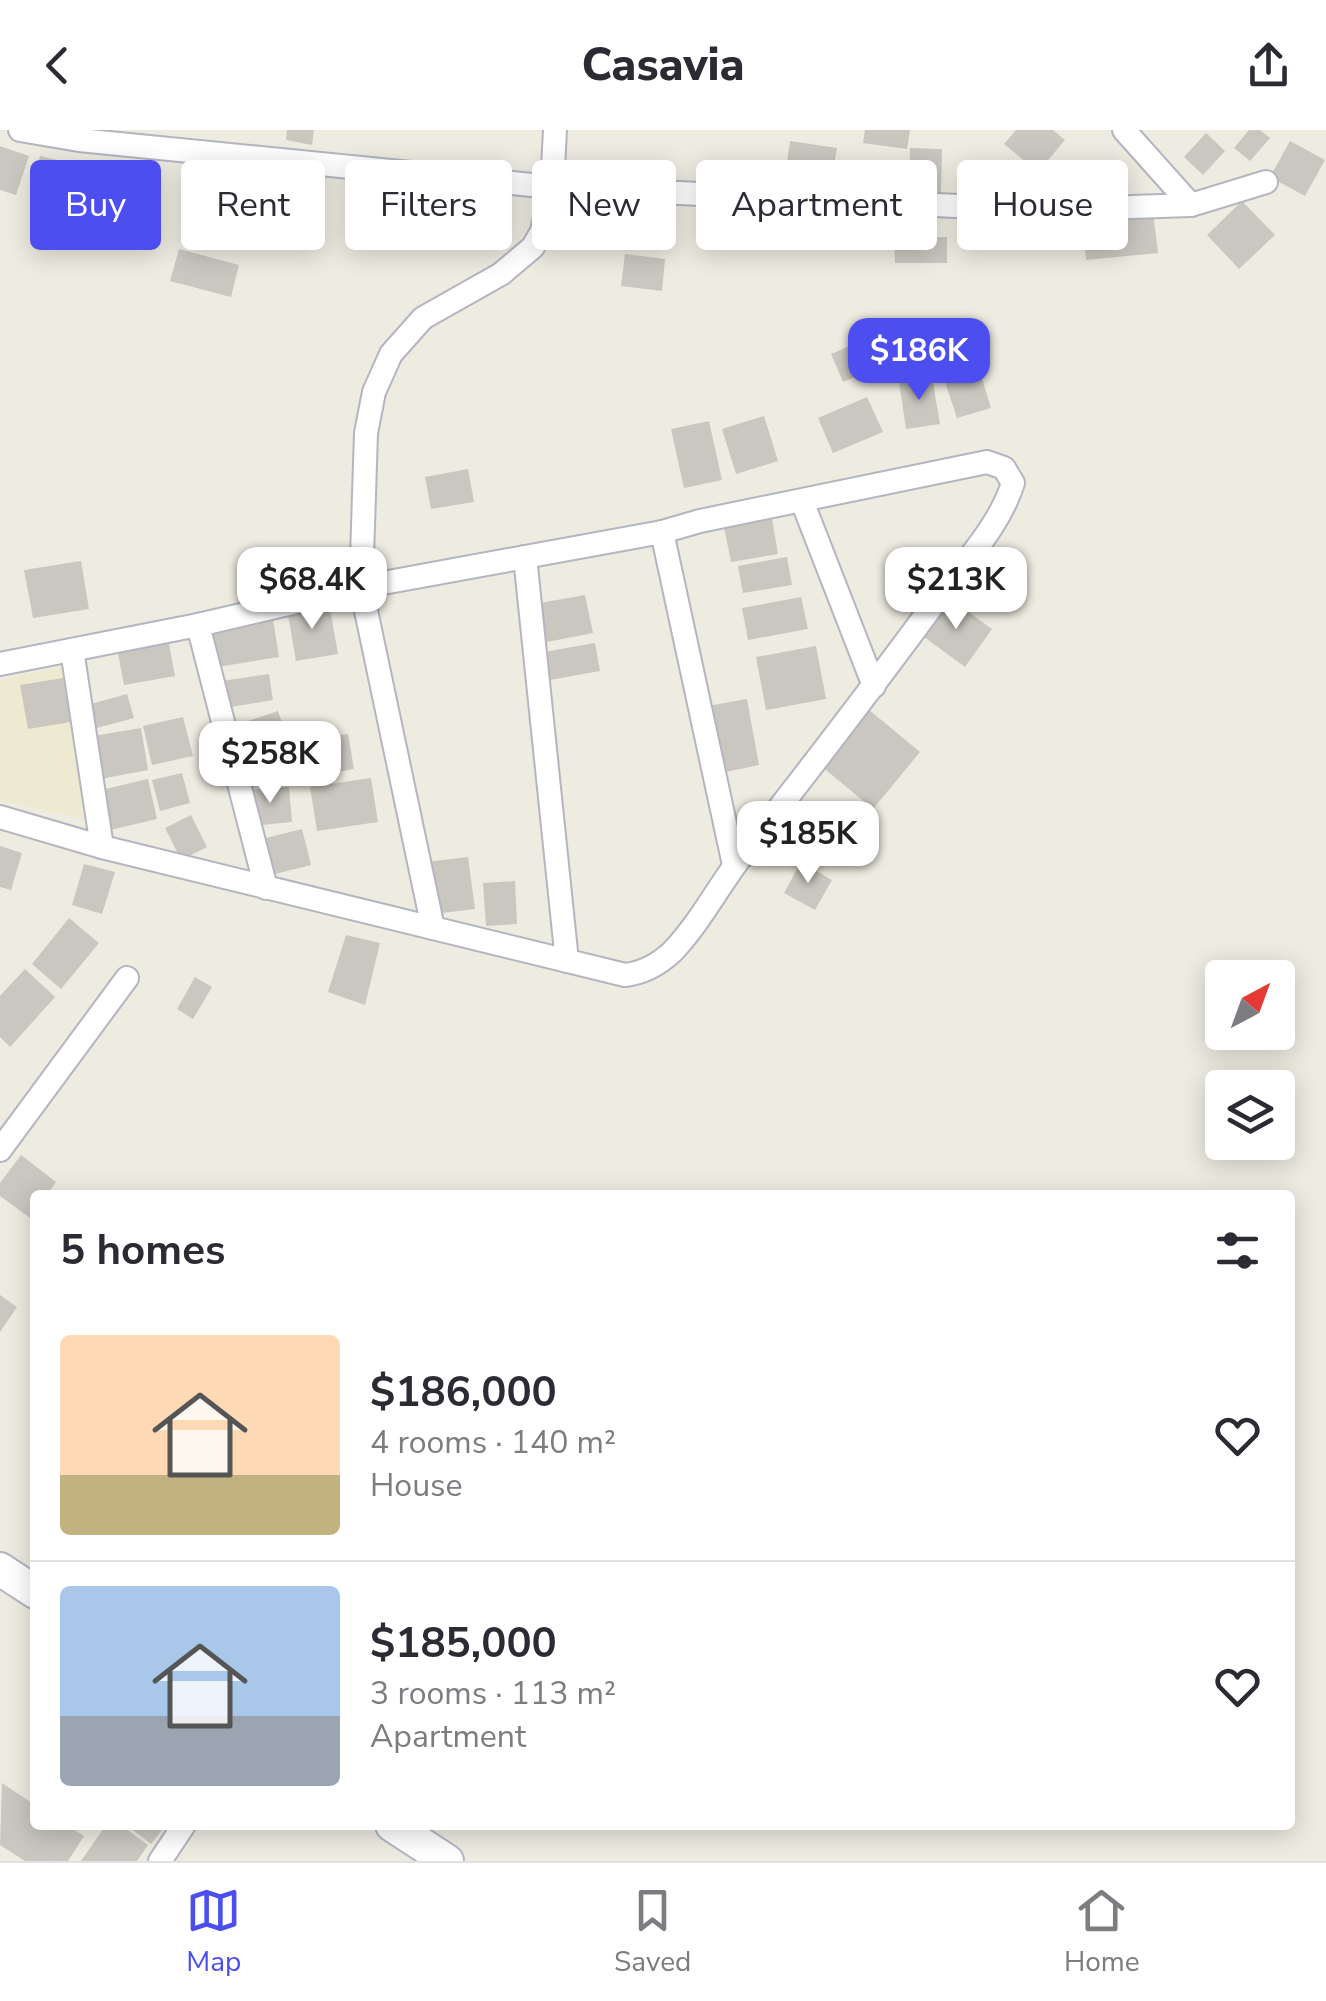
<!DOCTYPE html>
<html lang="en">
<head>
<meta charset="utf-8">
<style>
	body { margin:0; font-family:"Nunito Sans",sans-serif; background:#f2f2f3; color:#2b2b33; height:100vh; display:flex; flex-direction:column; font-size:38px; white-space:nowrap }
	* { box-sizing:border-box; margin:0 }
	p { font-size:32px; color:#7c7c81 }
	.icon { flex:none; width:55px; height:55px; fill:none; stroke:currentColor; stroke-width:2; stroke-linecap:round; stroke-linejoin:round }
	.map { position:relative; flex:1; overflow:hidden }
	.panel { position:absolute; left:30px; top:1060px; width:1265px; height:640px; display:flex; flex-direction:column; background:#fff; border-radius:10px; box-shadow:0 5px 25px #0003 }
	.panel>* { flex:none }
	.hud { position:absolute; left:30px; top:30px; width:1268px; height:90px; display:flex; gap:20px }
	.needle { width:65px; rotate:41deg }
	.buttons { position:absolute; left:1205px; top:830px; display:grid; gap:20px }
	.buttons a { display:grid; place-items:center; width:90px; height:90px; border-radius:10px; background:#fff; box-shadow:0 5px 25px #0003; font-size:50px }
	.price { position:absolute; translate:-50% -85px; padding:0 22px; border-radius:20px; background:#fff; color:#222; font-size:32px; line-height:65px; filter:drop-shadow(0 2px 5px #0008) }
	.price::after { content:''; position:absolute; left:50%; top:60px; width:30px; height:22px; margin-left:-15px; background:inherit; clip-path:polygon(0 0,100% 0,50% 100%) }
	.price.current { background:#4c4ef0; color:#fff }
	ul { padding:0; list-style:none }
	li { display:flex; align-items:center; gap:30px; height:250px; padding:0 30px }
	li+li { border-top:2px solid #e1e1e2 }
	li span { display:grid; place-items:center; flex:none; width:280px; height:200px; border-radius:10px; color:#555 }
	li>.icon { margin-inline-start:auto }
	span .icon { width:120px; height:120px; fill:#fffc; stroke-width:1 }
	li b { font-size:42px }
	h2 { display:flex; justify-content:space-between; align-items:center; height:120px; padding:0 30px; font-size:42px }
	.pill { padding:0 35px; border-radius:10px; background:#fff; box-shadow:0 5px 25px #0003; font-size:35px; line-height:90px }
	.pill.current { background:#4c4ef0; color:#fff }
	header { display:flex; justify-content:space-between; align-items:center; height:130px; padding:0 30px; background:#fff; font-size:45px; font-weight:800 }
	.tab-bar { display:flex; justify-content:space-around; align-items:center; height:140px; border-top:2px solid #e1e1e2; background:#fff; font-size:28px; color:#7c7c81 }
	.tab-bar a { display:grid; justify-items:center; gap:5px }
	.tab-bar .current { color:#4c4ef0 }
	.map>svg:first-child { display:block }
	.education { fill:#eeead2 }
	.building { fill:#cac7c0 }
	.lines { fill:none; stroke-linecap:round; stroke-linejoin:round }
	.street-casing { stroke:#b4b5c0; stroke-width:26 }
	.secondary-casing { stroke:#b4b5c0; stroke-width:36 }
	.street { stroke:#fff; stroke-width:22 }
	.secondary { stroke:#fff; stroke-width:32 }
</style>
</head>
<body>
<header><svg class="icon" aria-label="back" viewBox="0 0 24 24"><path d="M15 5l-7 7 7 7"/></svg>Casavia<svg class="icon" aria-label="share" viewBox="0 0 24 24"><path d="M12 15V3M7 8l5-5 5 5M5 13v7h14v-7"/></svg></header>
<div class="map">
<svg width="1326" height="1731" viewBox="0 0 1326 1731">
	<rect width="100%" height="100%" fill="#eeebe1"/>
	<path class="education" d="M67,536L88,690L0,670V549Z"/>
	<g class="building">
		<path d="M287,0H314L312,15L286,10Z"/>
		<path d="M865,0H910L907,19L863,13Z"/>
		<path d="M1016,0H1053L1065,10L1038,42L1004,14Z"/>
		<path d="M1249,0H1260L1270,8L1250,31L1234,18Z"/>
		<path d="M1206,3L1225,21L1203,45L1184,27Z"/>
		<path d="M790,11L837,18L831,54L785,47Z"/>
		<path d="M1290,11L1325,30L1305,66L1270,47Z"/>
		<path d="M0,16L29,26L16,65L0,60Z"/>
		<path d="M910,18L942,19L941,62L909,61Z"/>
		<path d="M40,26L70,33L61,66L32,59Z"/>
		<path d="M290,48L322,52L319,83L287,79Z"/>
		<path d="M441,63L446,101L409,105L404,68Z"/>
		<path d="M395,64L396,107L354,108L353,65Z"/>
		<path d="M1242,71L1275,105L1239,139L1207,105Z"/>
		<path d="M1153,82L1158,123L1086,130L1082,89Z"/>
		<path d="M1073,83L1075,116L1026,117L1024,84Z"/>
		<path d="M867,86L873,112L849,119L842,92Z"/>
		<path d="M989,86L1007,87V107H988Z"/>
		<path d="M947,107V133H895L894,108Z"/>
		<path d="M179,119L239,135L231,167L170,151Z"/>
		<path d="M625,124L665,129L662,161L621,156Z"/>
		<path d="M861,211L873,239L843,252L831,224Z"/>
		<path d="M980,242L991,278L957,288L945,252Z"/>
		<path d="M932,247L940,294L906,299L899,252Z"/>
		<path d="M867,267L883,302L833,323L818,288Z"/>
		<path d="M764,286L778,331L736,344L722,299Z"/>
		<path d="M709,291L722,350L684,358L671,299Z"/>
		<path d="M468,339L474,372L431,379L425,347Z"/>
		<path d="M771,383L778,424L731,432L723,392Z"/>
		<path d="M787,427L792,455L743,463L738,436Z"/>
		<path d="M81,431L89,479L33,488L24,440Z"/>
		<path d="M585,465L593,503L547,512L540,473Z"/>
		<path d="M801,467L808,499L748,510L742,478Z"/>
		<path d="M948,467L992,499L965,537L920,504Z"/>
		<path d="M329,473L338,524L296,531L287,479Z"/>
		<path d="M272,484L279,527L211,538L204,495Z"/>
		<path d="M167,504L175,546L124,555L116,513Z"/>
		<path d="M595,513L600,541L550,550L544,522Z"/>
		<path d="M816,516L826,569L766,580L756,527Z"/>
		<path d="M269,544L273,570L225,578L221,551Z"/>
		<path d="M63,548L71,592L28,599L20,555Z"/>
		<path d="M127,564L134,588L93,599L87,575Z"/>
		<path d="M747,569L759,635L721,643L708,576Z"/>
		<path d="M868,579L920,622L873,679L820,635Z"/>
		<path d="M278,581L287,608L238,623L230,597Z"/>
		<path d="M183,587L193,626L152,635L143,596Z"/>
		<path d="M141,598L148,640L95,650L87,607Z"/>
		<path d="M348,604L354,639L307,647L301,611Z"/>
		<path d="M286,622L287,644L250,645V624Z"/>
		<path d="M182,643L190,673L160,681L152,650Z"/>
		<path d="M371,648L378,692L317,701L310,657Z"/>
		<path d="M148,649L157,689L106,701L97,661Z"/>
		<path d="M289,657L292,692L252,696L249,660Z"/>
		<path d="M191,685L207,717L181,730L165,698Z"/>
		<path d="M302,699L311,735L267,746L258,710Z"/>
		<path d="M0,716L22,723L11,760L0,757Z"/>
		<path d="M468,727L475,779L434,784L426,732Z"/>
		<path d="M801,732L832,750L815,780L784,763Z"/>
		<path d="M84,734L115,742L102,784L72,775Z"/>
		<path d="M515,751L517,794L486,796L483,753Z"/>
		<path d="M69,788L99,813L61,859L32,834Z"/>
		<path d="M346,805L380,813L365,875L328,862Z"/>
		<path d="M25,839L55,867L10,917L0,907V866Z"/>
		<path d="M195,847L212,857L193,889L177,879Z"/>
		<path d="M21,1025L56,1052L47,1065H35V1082L30,1088L0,1066V1053Z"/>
		<path d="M0,1165L17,1177L0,1202Z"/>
		<path d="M2,1653L35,1675V1695H66L84,1706L68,1731H25L0,1715Z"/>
		<path d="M106,1695H121L148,1715L137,1731H81Z"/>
		<path d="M126,1695H166L151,1714Z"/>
	</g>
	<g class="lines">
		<g class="street-casing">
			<g id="street">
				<path d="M20,0L79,10L552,57L1042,80L1191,75L1266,52"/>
				<path d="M1124,0L1191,75"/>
				<path d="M802,371L874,556"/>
				<path d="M662,402L734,735"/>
				<path d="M525,427L567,831"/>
				<path d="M198,495L266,758"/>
				<path d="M72,520L102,717"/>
				<path d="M0,534L198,495L361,457L662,402L700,391L987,332L1004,338L1013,353C1000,395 965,432 939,467C875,554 810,639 744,723C719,755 700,793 672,822C659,834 643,843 625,845L102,717L0,687"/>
				<path d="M433,798L361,457L366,303L374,262L391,224L423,188L501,144L533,117L542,101L552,57L555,0"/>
				<path d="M0,1020L127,848"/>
				<path d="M160,1731L184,1695"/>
			</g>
		</g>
		<g class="secondary-casing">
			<g id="secondary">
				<path d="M0,1439L35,1462"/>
				<path d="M392,1695L447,1731"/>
			</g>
		</g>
		<use href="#street" class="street"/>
		<use href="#secondary" class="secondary"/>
	</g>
</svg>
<div class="buttons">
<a><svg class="needle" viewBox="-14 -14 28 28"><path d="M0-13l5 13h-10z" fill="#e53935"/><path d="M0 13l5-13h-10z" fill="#7c7c81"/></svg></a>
<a><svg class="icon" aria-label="layers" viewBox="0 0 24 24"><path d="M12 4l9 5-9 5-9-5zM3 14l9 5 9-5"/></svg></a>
</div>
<b class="price current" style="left:919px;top:273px">$186K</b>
<b class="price" style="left:312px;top:502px">$68.4K</b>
<b class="price" style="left:956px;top:502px">$213K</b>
<b class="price" style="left:270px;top:676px">$258K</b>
<b class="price" style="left:808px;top:756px">$185K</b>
<div class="hud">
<a class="pill current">Buy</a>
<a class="pill">Rent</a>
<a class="pill">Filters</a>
<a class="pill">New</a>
<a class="pill">Apartment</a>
<a class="pill">House</a>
</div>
<section class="panel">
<h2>5 homes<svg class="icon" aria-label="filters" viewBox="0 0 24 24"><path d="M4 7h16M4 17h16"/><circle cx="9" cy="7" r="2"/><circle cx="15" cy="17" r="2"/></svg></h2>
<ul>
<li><span style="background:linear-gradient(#ffd9b3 70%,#c2b280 0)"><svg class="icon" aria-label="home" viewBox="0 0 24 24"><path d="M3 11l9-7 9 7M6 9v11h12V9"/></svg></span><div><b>$186,000</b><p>4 rooms · 140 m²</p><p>House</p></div><svg class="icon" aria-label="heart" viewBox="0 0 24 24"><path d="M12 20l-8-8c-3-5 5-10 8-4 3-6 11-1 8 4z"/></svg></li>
<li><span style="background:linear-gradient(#a9c7e8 65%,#9aa5b1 0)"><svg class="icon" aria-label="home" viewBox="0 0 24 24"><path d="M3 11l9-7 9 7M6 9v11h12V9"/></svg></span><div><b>$185,000</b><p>3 rooms · 113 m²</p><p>Apartment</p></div><svg class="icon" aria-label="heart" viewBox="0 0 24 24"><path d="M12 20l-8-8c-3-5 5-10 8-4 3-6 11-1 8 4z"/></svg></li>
</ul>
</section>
</div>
<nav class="tab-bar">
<a class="current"><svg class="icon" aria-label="map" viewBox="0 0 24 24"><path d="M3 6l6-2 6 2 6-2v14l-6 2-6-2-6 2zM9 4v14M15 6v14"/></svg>Map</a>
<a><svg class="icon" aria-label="saved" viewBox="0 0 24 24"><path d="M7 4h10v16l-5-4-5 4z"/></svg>Saved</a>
<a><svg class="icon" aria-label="home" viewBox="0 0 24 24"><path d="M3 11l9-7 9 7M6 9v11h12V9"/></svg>Home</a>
</nav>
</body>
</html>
